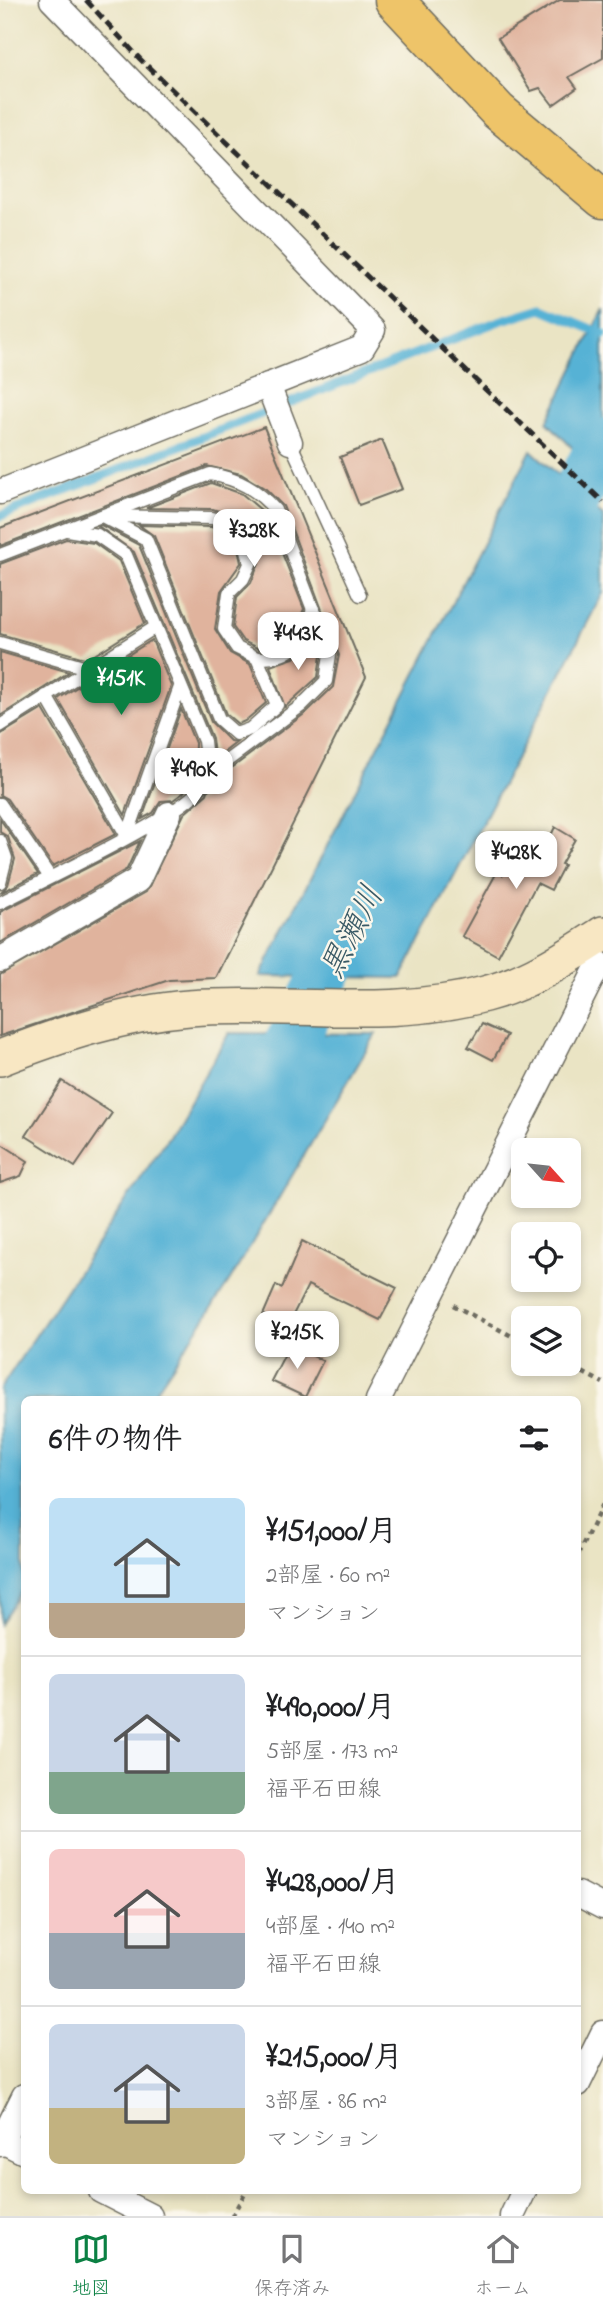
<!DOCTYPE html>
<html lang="ja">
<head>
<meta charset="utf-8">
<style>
	body { margin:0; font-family:"Indie Flower","Klee One",sans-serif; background:#f6f6f6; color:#202124; height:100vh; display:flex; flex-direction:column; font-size:26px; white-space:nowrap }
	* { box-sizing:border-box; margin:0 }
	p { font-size:23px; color:#757577 }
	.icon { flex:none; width:38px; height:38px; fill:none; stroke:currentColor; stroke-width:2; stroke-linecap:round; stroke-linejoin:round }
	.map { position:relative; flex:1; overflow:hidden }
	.details { position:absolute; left:21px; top:1396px; width:560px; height:798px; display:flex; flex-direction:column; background:#fff; border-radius:10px; box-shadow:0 4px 10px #0003 }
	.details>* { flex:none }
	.needle { width:46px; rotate:117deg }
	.controls { position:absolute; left:511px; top:1138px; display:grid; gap:14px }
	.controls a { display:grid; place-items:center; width:70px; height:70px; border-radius:10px; background:#fff; box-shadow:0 4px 10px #0003; font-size:35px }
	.price { position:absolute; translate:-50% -60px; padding:0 16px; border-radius:14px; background:#fff; color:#222; font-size:23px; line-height:46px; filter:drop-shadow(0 2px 4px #0008) }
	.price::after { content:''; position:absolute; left:50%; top:42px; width:21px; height:16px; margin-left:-10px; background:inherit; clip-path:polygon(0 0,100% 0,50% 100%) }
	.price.current { background:#0b8043; color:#fff }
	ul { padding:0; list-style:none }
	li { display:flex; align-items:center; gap:21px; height:175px; padding:0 28px }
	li+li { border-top:2px solid #e0e0e0 }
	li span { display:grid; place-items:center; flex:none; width:196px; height:140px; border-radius:10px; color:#555 }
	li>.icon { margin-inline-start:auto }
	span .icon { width:84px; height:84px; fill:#fffc; stroke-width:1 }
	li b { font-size:30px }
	h2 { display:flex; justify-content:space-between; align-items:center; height:84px; padding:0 28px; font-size:30px }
	.dock { display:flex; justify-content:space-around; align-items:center; height:98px; border-top:2px solid #e0e0e0; background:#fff; font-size:19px; color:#757577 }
	.dock a { display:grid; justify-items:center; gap:4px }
	.dock .current { color:#0b8043 }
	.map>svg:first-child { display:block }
	.water { fill:#57b2d5; stroke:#416e80; stroke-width:2 }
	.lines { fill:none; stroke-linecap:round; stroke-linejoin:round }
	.stream { stroke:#57b2d5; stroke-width:9 }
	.river { stroke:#57b2d5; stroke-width:51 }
	.building { fill:#e0b39d }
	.service-casing { stroke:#6e6c61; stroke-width:15 }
	.minor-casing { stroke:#6e6c61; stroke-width:27 }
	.secondary-casing { stroke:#6e6c61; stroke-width:38 }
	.primary-casing { stroke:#6e6c61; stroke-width:41 }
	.path { stroke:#6e6c61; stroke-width:4.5; stroke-dasharray:5 5; stroke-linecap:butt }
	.service { stroke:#fff; stroke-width:12 }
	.minor { stroke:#fff; stroke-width:24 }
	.secondary { stroke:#f8e7c3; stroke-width:35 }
	.primary { stroke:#eec469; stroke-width:38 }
	.rail { stroke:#2b2b2b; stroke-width:5; stroke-dasharray:10 5; stroke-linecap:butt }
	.labels { text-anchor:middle; stroke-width:5; stroke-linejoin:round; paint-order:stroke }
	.water-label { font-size:33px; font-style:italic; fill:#3a5a66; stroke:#fbf7ec }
</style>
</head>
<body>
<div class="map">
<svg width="603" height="2216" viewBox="0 0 603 2216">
	<rect width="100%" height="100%" fill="#fbf7ec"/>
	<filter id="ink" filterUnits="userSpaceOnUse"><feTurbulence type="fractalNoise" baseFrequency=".0143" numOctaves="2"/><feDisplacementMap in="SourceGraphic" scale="14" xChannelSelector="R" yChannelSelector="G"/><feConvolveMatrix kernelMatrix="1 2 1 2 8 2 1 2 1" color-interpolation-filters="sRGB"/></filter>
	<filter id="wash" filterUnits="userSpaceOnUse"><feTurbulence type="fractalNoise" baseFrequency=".00686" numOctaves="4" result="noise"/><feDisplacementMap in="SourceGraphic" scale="28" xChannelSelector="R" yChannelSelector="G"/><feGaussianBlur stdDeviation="1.57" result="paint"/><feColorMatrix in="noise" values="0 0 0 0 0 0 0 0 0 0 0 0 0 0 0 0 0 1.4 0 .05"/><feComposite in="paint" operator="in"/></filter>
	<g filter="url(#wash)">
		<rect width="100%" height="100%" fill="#eae4c4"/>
		<g class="water">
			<path d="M603,309V479L547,422Z"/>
			<path d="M531,450L603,516V593L401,978L260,976Z"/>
			<path d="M229,1033L376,1034L229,1282L150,1400H24V1587L0,1624V1389L169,1136Z"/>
		</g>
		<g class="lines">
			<path class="stream" d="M0,516L499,321L541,308L603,334"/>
			<g class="river">
				<path d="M544,556L603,444"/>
				<path d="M260,1094L297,1031L355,917"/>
			</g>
		</g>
		<g id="blocks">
			<g class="building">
				<path d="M560,0H603V58L569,77L577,88L553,105L540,88L531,91L498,38Z"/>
				<path d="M264,427L366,677L216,978L169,980L0,1036V975L146,892L184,814L207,794L214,773L233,767L307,712L333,687L339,655L283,506L266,489L241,474L207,466L0,546V528Z"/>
				<path d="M382,440L402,489L359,505L340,457Z"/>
				<path d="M211,483L242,494L267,515L304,609L293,634L277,647L259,649L243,641L233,627L237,597L251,583L259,563L254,541L239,518L213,509L146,508Z"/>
				<path d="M101,525L139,545L211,722L230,741L237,742L224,752L214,755L212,738L134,552L98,526Z"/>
				<path d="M139,525L211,527L226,531L238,548L241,563L221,591L215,629L230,653L250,664L266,703L245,721L238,724L226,714L154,536Z"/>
				<path d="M66,539L94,543L119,561L145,623L88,659L0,634V564Z"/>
				<path d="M313,634L321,655L318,677L285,707L270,666L294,658Z"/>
				<path d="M152,640L171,686L125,815L58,699Z"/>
				<path d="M0,652L69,672L0,716Z"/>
				<path d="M43,709L116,834L53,866L7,799L0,795V735Z"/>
				<path d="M181,709L195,743L194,779L183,793L173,800L161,801L153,813L142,819Z"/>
				<path d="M0,819L38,874L0,893L8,885L15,859L8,837L0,832Z"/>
				<path d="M555,827L575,839L561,864L564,865L551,890L537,883L498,956L462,936L497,872L503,875L520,842L542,854Z"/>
				<path d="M140,841L127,869L0,943V912Z"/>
				<path d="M482,1024L507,1035L493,1060L468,1047Z"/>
				<path d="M62,1081L112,1113L75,1167L26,1136Z"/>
				<path d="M0,1143L28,1161L21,1176L0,1183Z"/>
				<path d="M302,1241L397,1288L380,1320L308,1285L287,1327L263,1315L276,1285L282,1288Z"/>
				<path d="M290,1344L323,1361L305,1397L271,1381Z"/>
			</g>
		</g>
	</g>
	<g filter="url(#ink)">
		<use href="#blocks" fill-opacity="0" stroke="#6e6c61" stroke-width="2"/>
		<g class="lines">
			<g class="service-casing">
				<g id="service">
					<path d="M290,442L360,595"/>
					<path d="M102,516L212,518L232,524L246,545L250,564L243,579L229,593L224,629L237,648L257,658L277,705L250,729L236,734L219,719L146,539Z"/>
					<path d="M0,555L210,474C238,479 257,489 275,510L330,654L326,681L301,706L228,760L207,766"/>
					<path d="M0,643L90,669"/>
					<path d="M257,658C295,659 302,641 313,609"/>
					<path d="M46,696L127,836"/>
					<path d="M0,726L154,628"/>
					<path d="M0,804L50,877"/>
					<path d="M127,836L180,687"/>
					<path d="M0,841L6,858L0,882"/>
					<path d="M0,903C36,884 184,815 200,788C208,773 206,757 204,741L126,555L97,535L67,530"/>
				</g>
			</g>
			<g class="minor-casing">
				<g id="minor">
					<path d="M268,385L290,442"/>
					<path d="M0,492L362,348L373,330L52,0"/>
					<path d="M0,960L138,880L169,814"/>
					<path d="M378,1400L599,964L584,946"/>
					<path d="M578,1894L603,1907"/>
					<path d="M578,2084L603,2033"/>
					<path d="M0,2140L24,2152"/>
					<path d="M0,2144L24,2096"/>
					<path d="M101,2191L150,2216"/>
					<path d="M512,2216L524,2191"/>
				</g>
			</g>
			<g class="secondary-casing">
				<path id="secondary" d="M0,1058C59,1035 125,1013 189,1008C287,1001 389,1020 485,994C528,983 566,958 603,934"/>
			</g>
			<g class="primary-casing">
				<path id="primary" d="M394,0L498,111L603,199"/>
			</g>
			<g class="path">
				<path d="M453,1305L523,1342"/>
				<path d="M565,1363L603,1383"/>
				<path d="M578,1554L603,1504"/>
				<path d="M232,2216L246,2191"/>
			</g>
			<use href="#service" class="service"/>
			<use href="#minor" class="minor"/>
			<use href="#secondary" class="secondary"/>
			<use href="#primary" class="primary"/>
			<path class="rail" d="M86,0L140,59L603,502"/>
		</g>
	</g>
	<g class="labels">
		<g class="water-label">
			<text transform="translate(350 931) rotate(-63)" y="12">黒瀬川</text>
		</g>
	</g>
</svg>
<div class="controls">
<a><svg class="needle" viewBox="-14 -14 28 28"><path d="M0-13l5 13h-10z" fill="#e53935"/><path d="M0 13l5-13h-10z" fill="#757577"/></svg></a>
<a><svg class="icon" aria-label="locate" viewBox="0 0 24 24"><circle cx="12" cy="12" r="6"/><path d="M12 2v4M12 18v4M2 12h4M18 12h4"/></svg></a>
<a><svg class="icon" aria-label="layers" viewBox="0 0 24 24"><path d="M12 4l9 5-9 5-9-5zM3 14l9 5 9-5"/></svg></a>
</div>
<b class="price" style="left:254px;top:569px">¥328K</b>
<b class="price" style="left:298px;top:672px">¥443K</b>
<b class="price current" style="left:121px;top:717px">¥151K</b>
<b class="price" style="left:194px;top:808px">¥490K</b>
<b class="price" style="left:516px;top:891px">¥428K</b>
<b class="price" style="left:297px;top:1371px">¥215K</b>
<section class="details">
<h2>6件の物件<svg class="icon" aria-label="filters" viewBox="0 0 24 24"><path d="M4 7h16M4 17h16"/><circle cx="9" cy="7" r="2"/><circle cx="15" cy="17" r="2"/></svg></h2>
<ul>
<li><span style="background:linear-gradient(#bfe0f5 75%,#b9a48a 0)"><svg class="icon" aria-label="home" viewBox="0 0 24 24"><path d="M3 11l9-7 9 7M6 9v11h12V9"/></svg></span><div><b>¥151,000/月</b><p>2部屋 · 60 m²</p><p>マンション</p></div></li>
<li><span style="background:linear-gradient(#c9d6e8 70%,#7fa58c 0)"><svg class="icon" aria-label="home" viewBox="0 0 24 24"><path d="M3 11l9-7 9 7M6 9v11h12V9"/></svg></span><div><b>¥490,000/月</b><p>5部屋 · 173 m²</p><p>福平石田線</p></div></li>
<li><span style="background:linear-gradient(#f6c9c9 60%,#9aa5b1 0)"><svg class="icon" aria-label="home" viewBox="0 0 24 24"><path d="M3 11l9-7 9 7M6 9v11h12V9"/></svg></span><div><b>¥428,000/月</b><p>4部屋 · 140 m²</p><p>福平石田線</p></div></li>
<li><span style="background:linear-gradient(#c9d6e8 60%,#c2b280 0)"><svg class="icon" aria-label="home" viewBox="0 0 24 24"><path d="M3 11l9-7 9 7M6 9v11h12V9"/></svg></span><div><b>¥215,000/月</b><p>3部屋 · 86 m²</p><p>マンション</p></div></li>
</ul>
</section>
</div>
<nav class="dock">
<a class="current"><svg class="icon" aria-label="map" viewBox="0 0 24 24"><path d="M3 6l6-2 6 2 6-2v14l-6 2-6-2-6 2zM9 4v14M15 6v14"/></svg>地図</a>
<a><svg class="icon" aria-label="saved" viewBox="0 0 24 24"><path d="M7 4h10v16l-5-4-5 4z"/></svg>保存済み</a>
<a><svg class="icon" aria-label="home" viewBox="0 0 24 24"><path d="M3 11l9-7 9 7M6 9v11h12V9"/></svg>ホーム</a>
</nav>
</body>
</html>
